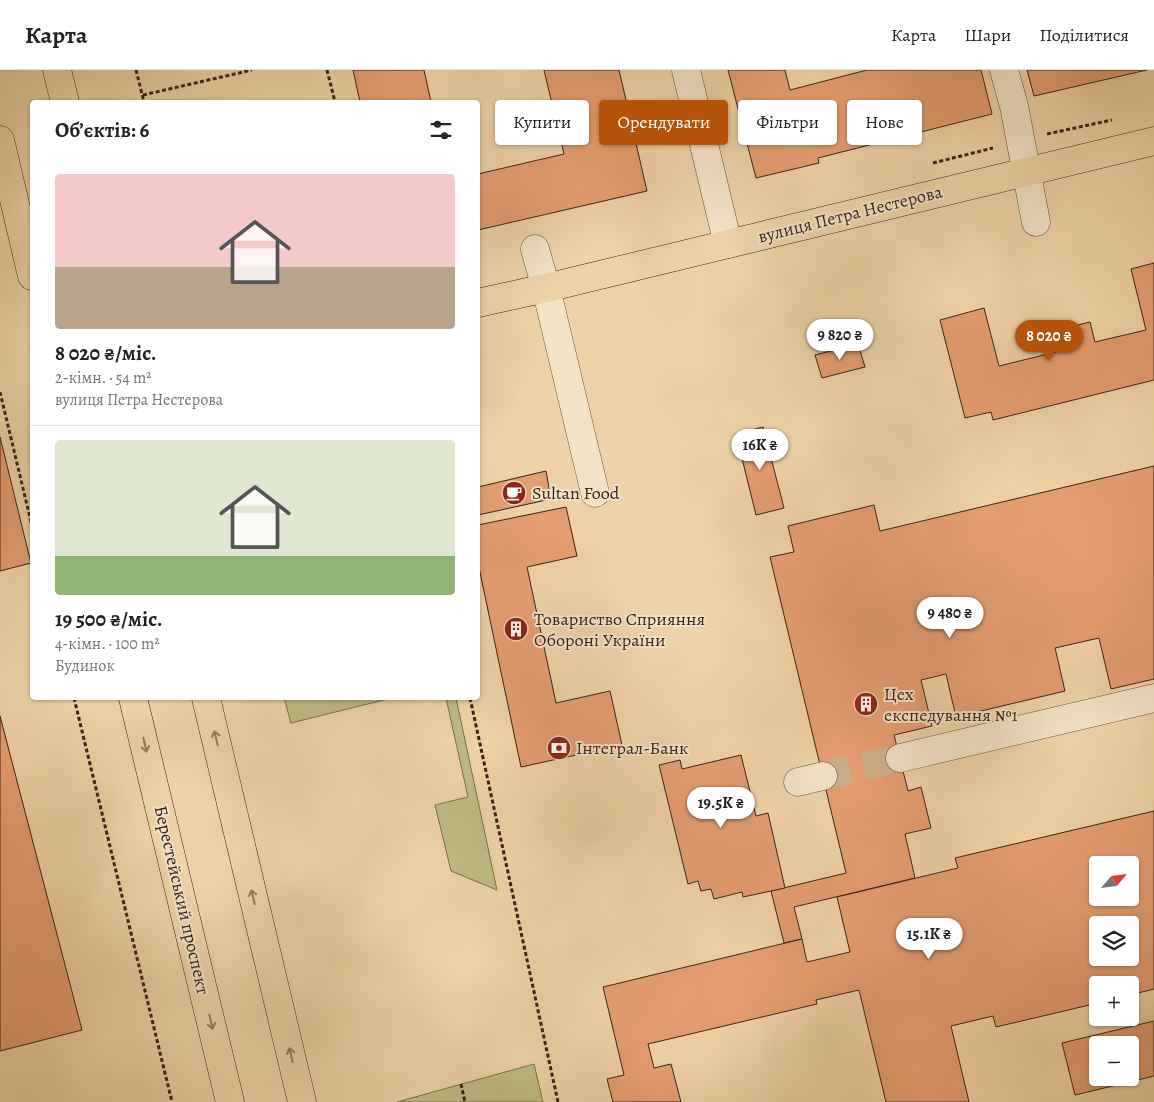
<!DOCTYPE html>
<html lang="uk">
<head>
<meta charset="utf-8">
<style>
	body { margin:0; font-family:Alegreya,serif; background:#f2f2f2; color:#222; height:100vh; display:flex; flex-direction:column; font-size:19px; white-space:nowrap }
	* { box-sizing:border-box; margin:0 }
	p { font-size:16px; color:#767676 }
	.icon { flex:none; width:28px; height:28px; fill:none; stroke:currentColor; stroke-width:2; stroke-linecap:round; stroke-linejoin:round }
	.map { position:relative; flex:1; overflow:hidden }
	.details { position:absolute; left:30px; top:30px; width:450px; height:600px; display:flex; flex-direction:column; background:#fff; border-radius:5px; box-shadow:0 1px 4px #0004 }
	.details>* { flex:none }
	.top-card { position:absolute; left:495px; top:30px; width:475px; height:45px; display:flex; gap:10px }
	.needle { width:32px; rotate:62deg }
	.buttons { position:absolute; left:1089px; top:786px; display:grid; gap:10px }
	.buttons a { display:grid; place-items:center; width:50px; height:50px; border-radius:5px; background:#fff; box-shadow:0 1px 4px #0004; font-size:25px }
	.price { position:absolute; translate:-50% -42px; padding:0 11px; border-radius:18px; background:#fff; color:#222; font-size:16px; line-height:32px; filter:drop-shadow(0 1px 2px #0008) }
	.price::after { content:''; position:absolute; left:50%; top:30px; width:15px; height:11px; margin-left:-8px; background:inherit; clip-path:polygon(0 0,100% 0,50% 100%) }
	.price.current { background:#b45309; color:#fff }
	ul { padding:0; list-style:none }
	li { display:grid; align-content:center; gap:10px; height:265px; padding:0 25px }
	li+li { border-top:1px solid #e0e0e0 }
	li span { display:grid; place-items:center; height:155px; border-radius:5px; color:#555 }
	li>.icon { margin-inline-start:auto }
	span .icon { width:90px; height:90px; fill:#fffc; stroke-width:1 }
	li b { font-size:21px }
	h2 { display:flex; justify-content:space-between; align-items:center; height:60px; padding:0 25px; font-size:21px }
	.chip { padding:0 18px; border-radius:5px; background:#fff; box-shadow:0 1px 4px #0004; font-size:18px; line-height:45px }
	.chip.current { background:#b45309; color:#fff }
	header { display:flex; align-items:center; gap:30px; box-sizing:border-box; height:70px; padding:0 25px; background:#fff; border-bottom:1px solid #e0e0e0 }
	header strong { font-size:24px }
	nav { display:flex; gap:28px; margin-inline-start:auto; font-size:18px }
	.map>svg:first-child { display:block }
	.green { fill:#beba83; stroke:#7a6e4e }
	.building { fill:#e49d70; stroke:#362219; fill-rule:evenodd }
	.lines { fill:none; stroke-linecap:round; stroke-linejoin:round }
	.minor-tunnel { stroke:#c9af8a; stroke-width:28; stroke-dasharray:28 14; stroke-linecap:butt }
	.minor-casing { stroke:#644e3c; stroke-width:29 }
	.major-casing { stroke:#362219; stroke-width:29 }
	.path { stroke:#362219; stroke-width:3; stroke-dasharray:4 2.5; stroke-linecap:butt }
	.minor { stroke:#f4e2c5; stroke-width:28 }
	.major { stroke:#eed2a6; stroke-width:28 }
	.oneway { stroke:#927a60 }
	.labels { text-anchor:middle; stroke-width:4; stroke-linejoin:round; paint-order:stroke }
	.street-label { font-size:18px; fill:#362219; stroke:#f4e2c5 }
	.poi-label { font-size:18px; fill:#362219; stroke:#f4e2c5; text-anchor:start }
</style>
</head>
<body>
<header>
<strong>Карта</strong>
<nav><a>Карта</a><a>Шари</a><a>Поділитися</a></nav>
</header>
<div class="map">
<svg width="1154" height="1032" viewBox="0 0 1154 1032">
	<rect width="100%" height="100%" fill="#eed2a6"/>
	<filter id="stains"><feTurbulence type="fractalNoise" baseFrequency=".004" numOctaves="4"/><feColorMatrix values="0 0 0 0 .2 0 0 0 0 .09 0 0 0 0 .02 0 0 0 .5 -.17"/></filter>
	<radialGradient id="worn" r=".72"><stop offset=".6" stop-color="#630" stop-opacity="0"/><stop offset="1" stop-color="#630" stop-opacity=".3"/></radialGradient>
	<g class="green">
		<path d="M284,628H392L291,653Z"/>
		<path d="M446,628H456L497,820L451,801L435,735L468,727Z"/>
		<path d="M534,994L543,1032H397Z"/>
	</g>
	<g class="building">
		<path d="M353,0H424L431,32H360Z"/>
		<path d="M544,0H619L647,121L478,160V104L564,84Z"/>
		<path d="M728,0H785L790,20L867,0H981L992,44L818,88L819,93L756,108Z"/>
		<path d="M1027,0H1147L1034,26Z"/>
		<path d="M1154,193V310L993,350L991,342L965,348L940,250L984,238L999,296L1056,282L1050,262L1090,252L1095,272L1146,260L1131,199Z"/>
		<path d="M858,274L865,297L822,308L815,285Z"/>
		<path d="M763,357L784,438L756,445L736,364Z"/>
		<path d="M0,367L31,493L0,501Z"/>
		<path d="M1154,396V609L1111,619L1099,568L1055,578L1065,621L956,647L946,604L921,610L932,656L894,665L908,721L921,717L931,758L905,764L915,808L794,837L802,869L784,873L771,821L846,803L770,487L794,482L788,456L874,435L880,461Z"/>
		<path d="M546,401L551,429L478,445V417Z"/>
		<path d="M566,437L577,486L527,497L556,633L610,621L622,675L521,697L478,493V455Z"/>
		<path d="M0,646L82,960L0,981Z"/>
		<path d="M741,685L756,746L768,743L785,818L743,827L742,822L714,829L711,819L701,821L698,811L688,814L659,695L680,690L682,699Z"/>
		<path d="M1154,741V919L1130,925V915H1098V933L996,957L993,946L951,956L969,1032H886L859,920L816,930L817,934L648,974L654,998L671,994L681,1032H613L607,1009L624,1005L603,917L802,869L807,892L850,882L837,827L958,798L955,788ZM1098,795H1130V828H1098ZM1098,855H1130V888H1098Z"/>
		<path d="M1154,951V1006L1075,1025L1062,973ZM1098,975H1130V1008H1098Z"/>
	</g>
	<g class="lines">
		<path class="minor-tunnel" d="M823,706L900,688"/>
		<g class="minor-casing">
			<g id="minor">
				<path d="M686,0L728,174"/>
				<path d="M1004,0L1014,36L1036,152"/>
				<path d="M535,179L546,218L595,423"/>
				<path d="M900,688L1154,628"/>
				<path d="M798,712L823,706"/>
			</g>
		</g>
		<g class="major-casing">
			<g id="major">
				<path d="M57,0L65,32"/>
				<path d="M0,70L32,206"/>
				<path d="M478,233L546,218L1154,71"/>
				<path d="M133,628L230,1032"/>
				<path d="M206,628L302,1032"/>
			</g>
		</g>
		<g class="path">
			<path d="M136,0L144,32"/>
			<path d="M327,0L335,32"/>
			<path d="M143,25L252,0"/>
			<path d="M1047,64L1112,50"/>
			<path d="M933,93L993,78"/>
			<path d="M0,322L32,456"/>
			<path d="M74,628L172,1032"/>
			<path d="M470,628L558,1032"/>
			<path d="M461,1014L465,1032"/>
		</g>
		<use href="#minor" class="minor"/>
		<use href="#major" class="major"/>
	</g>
	<defs><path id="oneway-shaft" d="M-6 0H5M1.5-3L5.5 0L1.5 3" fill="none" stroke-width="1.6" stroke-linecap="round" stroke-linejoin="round" transform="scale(1.25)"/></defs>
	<g class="oneway">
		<use href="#oneway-shaft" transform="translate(216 668) rotate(-103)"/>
		<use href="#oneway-shaft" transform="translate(145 675) rotate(77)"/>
		<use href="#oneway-shaft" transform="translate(253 827) rotate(-103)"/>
		<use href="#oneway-shaft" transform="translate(211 952) rotate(77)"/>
		<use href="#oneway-shaft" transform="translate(291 985) rotate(-103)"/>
	</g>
	<defs>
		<g id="cafe-disc" transform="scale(1.25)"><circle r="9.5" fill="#8f2418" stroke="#f4e2c5"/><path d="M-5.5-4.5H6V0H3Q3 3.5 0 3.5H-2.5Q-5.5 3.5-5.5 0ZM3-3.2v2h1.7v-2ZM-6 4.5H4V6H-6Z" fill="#fff"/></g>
		<g id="building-disc" transform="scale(1.25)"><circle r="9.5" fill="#8f2418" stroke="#f4e2c5"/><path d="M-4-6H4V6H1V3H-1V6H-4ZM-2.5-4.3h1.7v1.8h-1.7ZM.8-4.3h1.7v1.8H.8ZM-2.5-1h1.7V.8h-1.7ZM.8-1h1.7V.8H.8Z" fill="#fff"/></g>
		<g id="bank-disc" transform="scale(1.25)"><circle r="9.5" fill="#8f2418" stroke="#f4e2c5"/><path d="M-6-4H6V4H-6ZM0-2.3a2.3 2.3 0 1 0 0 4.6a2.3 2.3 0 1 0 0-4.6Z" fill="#fff"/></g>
	</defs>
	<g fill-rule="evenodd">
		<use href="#cafe-disc" x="514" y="423"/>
		<use href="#building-disc" x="516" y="559"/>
		<use href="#building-disc" x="866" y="634"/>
		<use href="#bank-disc" x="559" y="678"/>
	</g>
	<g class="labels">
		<g class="street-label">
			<text transform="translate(850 144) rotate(-14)" y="6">вулиця Петра Нестерова</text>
			<text transform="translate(182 830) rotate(77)" y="6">Берестейський проспект</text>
		</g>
		<g class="poi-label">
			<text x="532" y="429">Sultan Food</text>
			<text x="534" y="555">Товариство Сприяння<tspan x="534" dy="21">Обороні України</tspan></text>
			<text x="884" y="630">Цех<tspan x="884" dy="21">експедування №1</tspan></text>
			<text x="576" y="684">Інтеграл-Банк</text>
		</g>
	</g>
	<rect width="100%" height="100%" filter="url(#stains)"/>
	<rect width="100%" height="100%" fill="url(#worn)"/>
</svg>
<div class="buttons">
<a><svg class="needle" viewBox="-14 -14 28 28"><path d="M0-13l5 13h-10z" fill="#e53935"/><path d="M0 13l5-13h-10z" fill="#767676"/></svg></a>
<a><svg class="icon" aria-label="layers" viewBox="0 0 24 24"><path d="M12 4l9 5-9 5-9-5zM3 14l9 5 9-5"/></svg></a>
<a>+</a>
<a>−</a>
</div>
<b class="price" style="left:840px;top:291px">9 820 ₴</b>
<b class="price current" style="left:1049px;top:292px">8 020 ₴</b>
<b class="price" style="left:760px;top:401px">16K ₴</b>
<b class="price" style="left:950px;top:569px">9 480 ₴</b>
<b class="price" style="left:721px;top:759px">19.5K ₴</b>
<b class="price" style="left:929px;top:890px">15.1K ₴</b>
<div class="top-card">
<a class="chip">Купити</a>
<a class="chip current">Орендувати</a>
<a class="chip">Фільтри</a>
<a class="chip">Нове</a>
</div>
<section class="details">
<h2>Об’єктів: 6<svg class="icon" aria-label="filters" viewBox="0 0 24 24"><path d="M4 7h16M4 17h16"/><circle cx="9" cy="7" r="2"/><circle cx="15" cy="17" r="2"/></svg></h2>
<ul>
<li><span style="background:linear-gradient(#f6c9c9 60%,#b9a48a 0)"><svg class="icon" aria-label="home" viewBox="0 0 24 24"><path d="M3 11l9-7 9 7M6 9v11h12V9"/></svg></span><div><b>8 020 ₴/міс.</b><p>2-кімн. · 54 m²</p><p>вулиця Петра Нестерова</p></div></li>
<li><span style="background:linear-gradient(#dfe7d0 75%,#8fb573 0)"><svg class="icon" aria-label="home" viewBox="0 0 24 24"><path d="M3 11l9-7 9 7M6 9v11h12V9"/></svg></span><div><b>19 500 ₴/міс.</b><p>4-кімн. · 100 m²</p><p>Будинок</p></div></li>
</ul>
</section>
</div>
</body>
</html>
